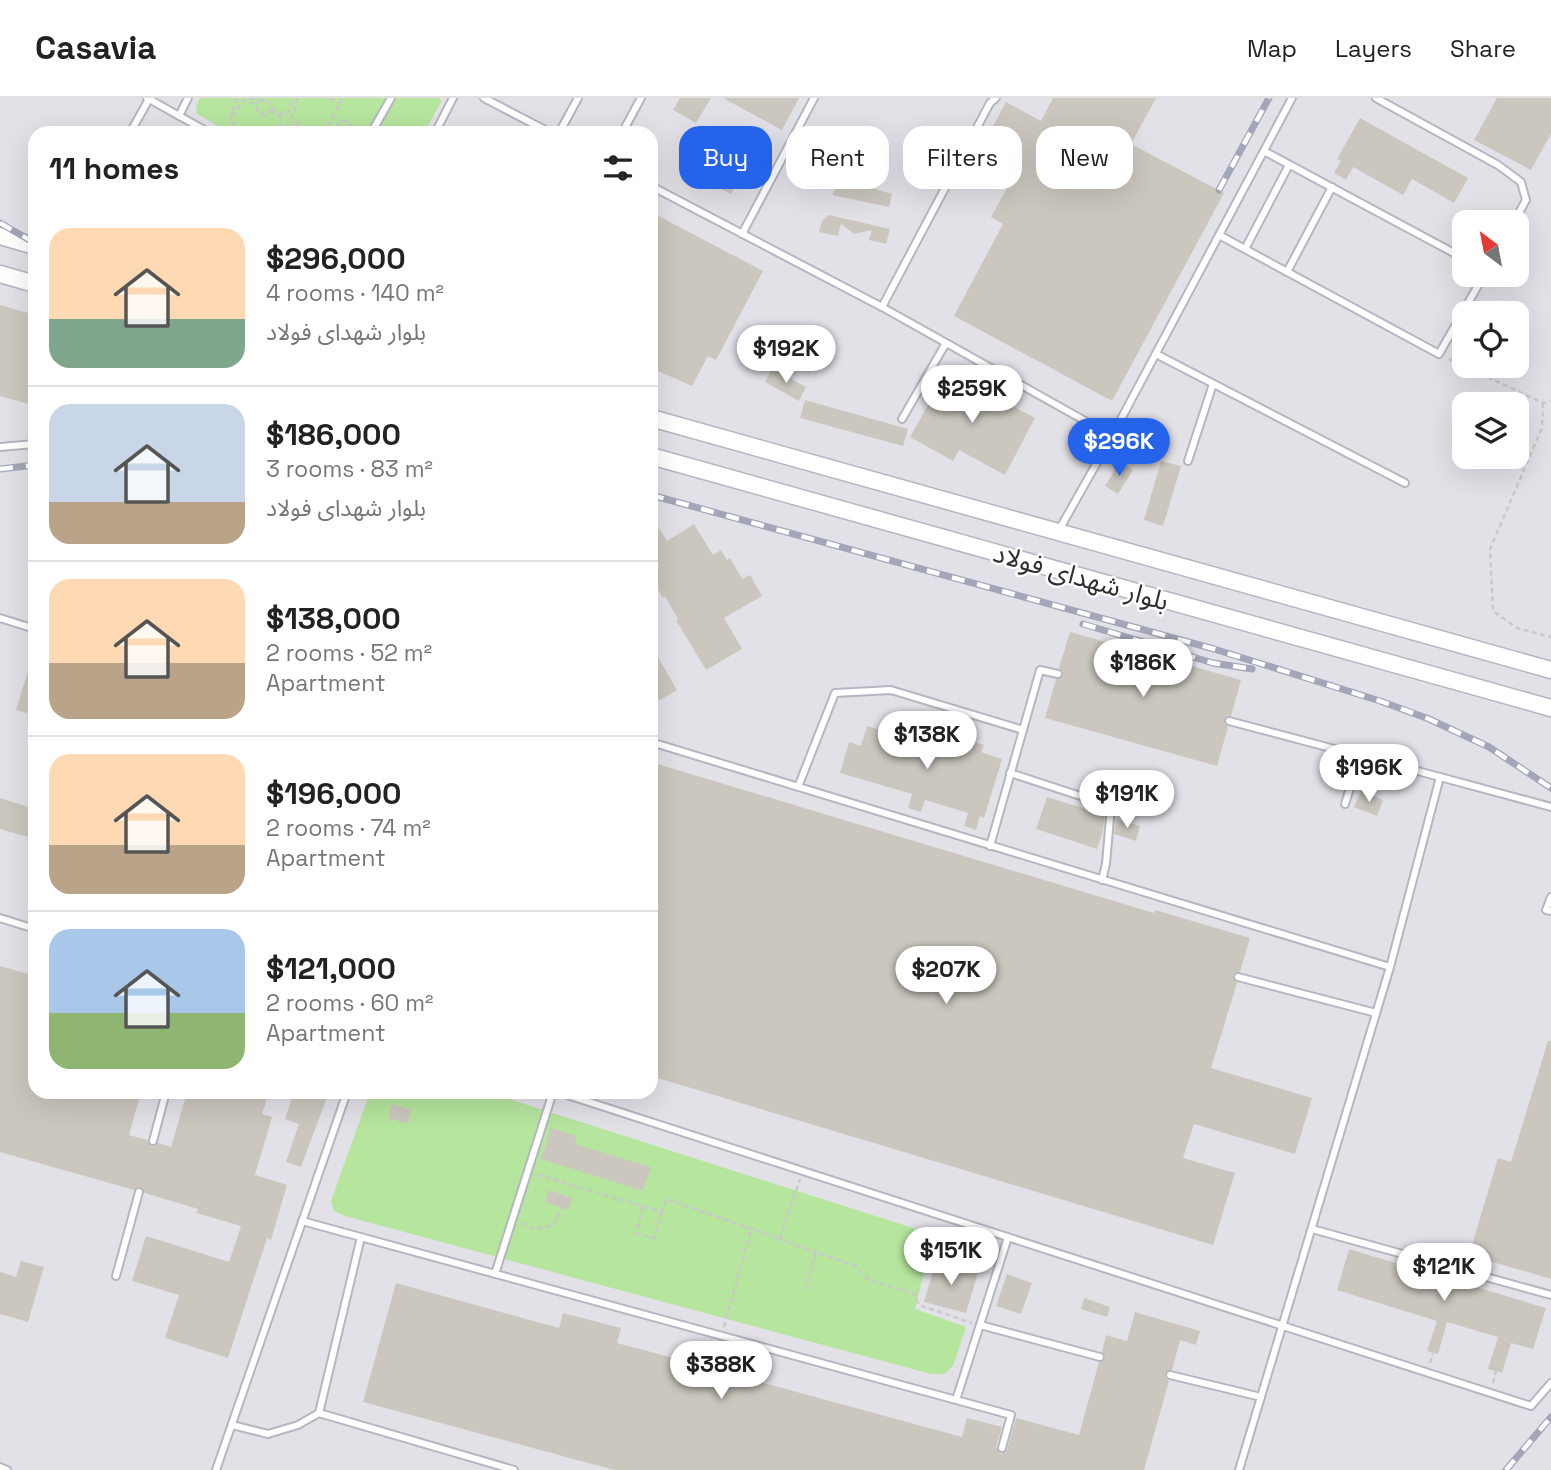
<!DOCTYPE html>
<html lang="en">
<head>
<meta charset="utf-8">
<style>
	body { margin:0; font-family:"Space Grotesk","Noto Sans Arabic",sans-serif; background:#f6f6f6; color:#222; height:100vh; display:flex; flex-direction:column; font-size:26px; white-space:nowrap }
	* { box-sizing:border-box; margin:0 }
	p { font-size:23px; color:#767676 }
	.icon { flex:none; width:38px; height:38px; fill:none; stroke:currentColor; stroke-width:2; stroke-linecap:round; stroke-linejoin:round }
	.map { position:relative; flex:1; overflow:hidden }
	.side { position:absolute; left:28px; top:28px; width:630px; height:973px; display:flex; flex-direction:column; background:#fff; border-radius:21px; box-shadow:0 7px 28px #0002 }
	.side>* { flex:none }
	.hud { position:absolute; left:679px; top:28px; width:665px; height:63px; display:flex; gap:14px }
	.needle { width:46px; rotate:328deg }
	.buttons { position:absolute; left:1452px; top:112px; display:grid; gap:14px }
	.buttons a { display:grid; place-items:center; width:77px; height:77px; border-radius:14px; background:#fff; box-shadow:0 7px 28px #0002; font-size:35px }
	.price { position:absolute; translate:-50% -60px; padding:0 16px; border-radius:24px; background:#fff; color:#222; font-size:23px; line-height:46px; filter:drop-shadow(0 2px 4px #0008) }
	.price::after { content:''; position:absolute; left:50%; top:42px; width:21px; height:16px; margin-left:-10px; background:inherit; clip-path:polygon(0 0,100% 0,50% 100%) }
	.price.selected { background:#2563eb; color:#fff }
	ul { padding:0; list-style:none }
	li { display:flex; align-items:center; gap:21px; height:175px; padding:0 21px }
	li+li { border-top:2px solid #e0e0e0 }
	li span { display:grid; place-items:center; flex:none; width:196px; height:140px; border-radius:21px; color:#555 }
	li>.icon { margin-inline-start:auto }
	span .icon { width:84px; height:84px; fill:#fffc; stroke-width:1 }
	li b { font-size:30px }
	h2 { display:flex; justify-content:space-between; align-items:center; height:84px; padding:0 21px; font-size:30px }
	.chip { padding:0 24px; border-radius:21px; background:#fff; box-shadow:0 7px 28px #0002; font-size:24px; line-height:63px }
	.chip.selected { background:#2563eb; color:#fff }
	header { display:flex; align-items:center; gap:42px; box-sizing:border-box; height:98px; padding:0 35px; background:#fff; border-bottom:2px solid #e0e0e0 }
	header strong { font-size:33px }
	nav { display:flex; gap:38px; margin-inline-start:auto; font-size:24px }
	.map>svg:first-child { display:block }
	.industrial { fill:#e3e1e8; fill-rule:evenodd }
	.green { fill:#b6e59e }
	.building { fill:#cbc7bf }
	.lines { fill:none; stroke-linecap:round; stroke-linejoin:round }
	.lane-casing { stroke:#b4b7c1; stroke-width:10 }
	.secondary-casing { stroke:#b4b7c1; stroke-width:19 }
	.path { stroke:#c9c9c9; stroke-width:2.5; stroke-dasharray:5 3.5; stroke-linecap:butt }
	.lane { stroke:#fff; stroke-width:6 }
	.secondary { stroke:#fff; stroke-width:16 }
	.rail-casing { stroke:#a3a6b8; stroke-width:7 }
	.rail { stroke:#fff; stroke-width:4.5; stroke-dasharray:13; stroke-linecap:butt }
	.labels { text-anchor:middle; stroke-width:5; stroke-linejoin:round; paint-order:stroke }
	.street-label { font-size:26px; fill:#2e2e2e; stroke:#fff }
</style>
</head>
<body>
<header>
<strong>Casavia</strong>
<nav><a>Map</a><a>Layers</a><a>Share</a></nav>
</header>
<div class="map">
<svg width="1551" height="1372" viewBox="0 0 1551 1372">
	<rect width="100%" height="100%" fill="#efe9e1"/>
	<path class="industrial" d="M0,0H1551V1372H0ZM35,35H651V994H35ZM1465,124H1517V177H1465ZM1465,215H1517V268H1465ZM1465,306H1517V359H1465Z"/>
	<g class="green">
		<path d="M200,0H440L441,4L424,35H231L197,16L196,9Z"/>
		<path d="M370,994H487L913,1130L931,1147L915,1211L966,1229L953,1268L944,1276H931L345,1118L334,1113L331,1103Z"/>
	</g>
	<g class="building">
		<path d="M680,0H711L696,25L673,12Z"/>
		<path d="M723,0H799L782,32Z"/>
		<path d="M1053,0H1156L1131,46L1224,95L1112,303L954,218L1003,126L991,119L1023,61L986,41L1006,4L1041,23Z"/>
		<path d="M1497,0H1551V36L1531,72L1474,42Z"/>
		<path d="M1360,20L1468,80L1454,105L1412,81L1403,97L1353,69L1346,82L1334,75L1341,63L1337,61Z"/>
		<path d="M724,50L749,63L731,96L706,83Z"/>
		<path d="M849,83L892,96L889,109L832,97L838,84L848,87Z"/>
		<path d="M651,114L763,173L716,262L708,258L692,288L651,270Z"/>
		<path d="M829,117L890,131L886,146L869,142L872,132L854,136L841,126L838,138L819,134L822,123Z"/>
		<path d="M0,207L35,217V298L32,307L0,298Z"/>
		<path d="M772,271L806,289L799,303L765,284Z"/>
		<path d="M947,273L1035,320L1005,377L959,352L953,363L910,339Z"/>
		<path d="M805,302L908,331L903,348L800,320Z"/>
		<path d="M1161,363L1181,368L1163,428L1144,422Z"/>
		<path d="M1123,365L1133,372L1118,396L1105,388L1118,367L1120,369Z"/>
		<path d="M651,417L667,443L694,426L713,457L721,452L727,462L730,460L742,481L750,477L762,498L724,520L742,551L706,572L676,522L678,521L665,498L663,500L651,480Z"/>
		<path d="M1070,534L1241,582L1231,618L1224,621V625L1228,629L1217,668L1045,620L1056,581L1063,578V574L1059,570Z"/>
		<path d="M651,547L677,592L651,607Z"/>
		<path d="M32,560H35V617L16,612Z"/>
		<path d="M867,628L942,650L944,643L954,647L959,631L972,635L970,643L984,647L981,654L1002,661L984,720L980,718L976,732L964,728L968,715L925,702L921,714L908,710L912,696L840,675L849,644L861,648Z"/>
		<path d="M651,664L1154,815L1155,812L1250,840L1240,874L1233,877V881L1237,885L1211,970L1312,1000L1295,1056L1194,1026L1183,1060L1235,1075L1213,1147L651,978Z"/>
		<path d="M1361,693L1383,702L1377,718L1354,709Z"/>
		<path d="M1047,699L1105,717L1103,733L1097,751L1036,731Z"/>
		<path d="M0,700L35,711V741L0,731Z"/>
		<path d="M1116,721L1140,728L1136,743L1114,736Z"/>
		<path d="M0,868L35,878V994H141L129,1037L147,1042L152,1049L158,1045L171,1049L187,994H269L262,1016L272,1019L255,1077L287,1087L271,1142L267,1140L228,1260L165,1240L179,1197L132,1183L146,1138L229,1164L241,1128L196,1115L198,1111L145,1095L141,1089L134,1092L0,1054Z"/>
		<path d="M1548,943H1551V1181L1469,1157L1498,1060L1511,1064Z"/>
		<path d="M294,994H329L301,1069L286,1064L299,1026L285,1021Z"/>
		<path d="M392,1006L411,1012L407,1026L388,1020Z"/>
		<path d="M551,1030L577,1038L575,1046L651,1069L643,1093L541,1061Z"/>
		<path d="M548,1092L572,1100L568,1112L545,1104Z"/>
		<path d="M1349,1151L1546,1210L1533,1251L1511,1245L1502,1275L1488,1271L1498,1239L1447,1224L1438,1256L1427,1253L1437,1223L1337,1192Z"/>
		<path d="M21,1163L44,1169L28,1224L0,1216V1174L16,1179Z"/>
		<path d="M936,1163L978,1174L966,1215L924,1204Z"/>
		<path d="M1007,1176L1032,1185L1021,1216L996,1208Z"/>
		<path d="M396,1185L559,1230L563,1215L621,1230L617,1245L715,1271L719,1256L731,1259L727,1275L962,1339L967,1320L1002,1329L996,1349L1001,1356L1007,1352L1016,1320L1079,1337L1099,1264L1105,1261V1257L1102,1254L1106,1237L1127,1243L1135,1214L1200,1233L1196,1247L1180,1242L1172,1272L1165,1275V1279L1169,1283L1144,1372H614L363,1304Z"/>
		<path d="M1084,1200L1110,1209L1107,1219L1081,1211Z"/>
	</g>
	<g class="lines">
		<g class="lane-casing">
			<g id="lane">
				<path d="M147,0L210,35"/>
				<path d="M484,0L551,35"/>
				<path d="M1376,0L1498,67L1521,84L1526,102L1514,124"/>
				<path d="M179,18L188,0"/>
				<path d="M374,30L391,0"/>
				<path d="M130,35L149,1"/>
				<path d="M435,35L453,0"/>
				<path d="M559,35L578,0"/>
				<path d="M622,35L641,0"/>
				<path d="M1264,53L1465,161"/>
				<path d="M651,88L882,209L1112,338"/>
				<path d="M742,136L814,0"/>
				<path d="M1219,137L1439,256L1484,177"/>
				<path d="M1245,151L1289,67"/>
				<path d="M1287,174L1332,89"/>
				<path d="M882,209L990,5L996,0"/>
				<path d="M1156,256L1405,385"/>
				<path d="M902,321L946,245"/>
				<path d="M0,349L35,346"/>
				<path d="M1188,363L1213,286"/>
				<path d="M1059,432L1112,338L1292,0"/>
				<path d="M0,520L35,531"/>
				<path d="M1229,623L1440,679"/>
				<path d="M1023,632L1040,572L1058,576"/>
				<path d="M651,644L1390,869L1239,1372"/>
				<path d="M1010,675L1111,708L1106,766L1102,782"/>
				<path d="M798,689L835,595L891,592L1023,632L990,748"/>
				<path d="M1345,706L1360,658"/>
				<path d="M1551,799L1546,812L1551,813"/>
				<path d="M0,820L35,831"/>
				<path d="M1390,869L1440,679L1551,709"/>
				<path d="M1238,879L1376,915"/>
				<path d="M558,994L1531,1308L1551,1285"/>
				<path d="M153,1043L166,994"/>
				<path d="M302,1123L1011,1317L1002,1350"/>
				<path d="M1312,1131L1551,1197"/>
				<path d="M495,1176L553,994"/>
				<path d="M116,1178L139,1094"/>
				<path d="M980,1227L1100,1259"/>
				<path d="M1170,1277L1261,1299"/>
				<path d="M956,1302L1008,1139"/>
				<path d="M319,1315L361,1139"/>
				<path d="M232,1327L268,1336L298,1327L319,1315L514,1372"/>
				<path d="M0,1369L7,1372"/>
				<path d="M216,1372L347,994"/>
			</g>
		</g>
		<g class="secondary-casing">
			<g id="secondary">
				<path d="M0,138L35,148"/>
				<path d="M0,176L35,186"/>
				<path d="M651,320L1551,572"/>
				<path d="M651,358L1551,610"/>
			</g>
		</g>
		<g class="path">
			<path d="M236,0L230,23L247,35"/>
			<path d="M252,0L270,4L271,12L265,17L258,14L256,8L259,3"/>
			<path d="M297,0V8L292,17L294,22L313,35"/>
			<path d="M330,0L339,5"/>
			<path d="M271,10L283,16L288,14L292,5L296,2"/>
			<path d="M270,13L281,20V25L276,35"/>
			<path d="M232,17L236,14L241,4L246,2L255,7"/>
			<path d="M281,35L284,28H300"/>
			<path d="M324,35L343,0"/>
			<path d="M333,35L341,21L365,35"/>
			<path d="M1449,261L1543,305L1551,303"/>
			<path d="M1543,305L1542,330L1490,451L1493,513L1517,530L1551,539"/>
			<path d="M538,1077L662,1114L667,1101L855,1168L870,1183L914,1195L919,1207L972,1225"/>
			<path d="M643,1109L636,1135L654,1140L662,1114"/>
			<path d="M522,1125L535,1131L553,1128L562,1110"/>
			<path d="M780,1141L800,1081"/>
			<path d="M805,1192L816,1154"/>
			<path d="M724,1229L751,1131"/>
			<path d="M1430,1265L1433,1255"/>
			<path d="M1493,1285L1496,1273"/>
		</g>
		<use href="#lane" class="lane"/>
		<use href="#secondary" class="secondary"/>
		<g class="rail-casing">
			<g id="rail">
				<path d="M1219,92L1269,0"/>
				<path d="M0,125L35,145"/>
				<path d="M0,371L35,367"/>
				<path d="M651,397L1214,551L1380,603L1429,621L1489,649L1551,690"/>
				<path d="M1083,526L1213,565L1252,571"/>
				<path d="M1506,1372L1551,1319"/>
			</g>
		</g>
		<use href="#rail" class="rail"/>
	</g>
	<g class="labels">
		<g class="street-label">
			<text transform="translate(1081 479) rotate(16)" y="9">بلوار شهدای فولاد</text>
		</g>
	</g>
</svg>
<div class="buttons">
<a><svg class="needle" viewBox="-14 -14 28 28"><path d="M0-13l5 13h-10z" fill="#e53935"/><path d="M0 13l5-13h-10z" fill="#767676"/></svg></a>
<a><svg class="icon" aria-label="locate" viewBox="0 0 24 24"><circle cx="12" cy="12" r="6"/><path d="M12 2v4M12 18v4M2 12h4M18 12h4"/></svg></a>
<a><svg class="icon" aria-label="layers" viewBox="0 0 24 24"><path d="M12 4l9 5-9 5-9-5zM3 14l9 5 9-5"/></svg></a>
</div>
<b class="price" style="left:786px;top:287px">$192K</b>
<b class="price" style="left:972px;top:327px">$259K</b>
<b class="price selected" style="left:1119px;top:380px">$296K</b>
<b class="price" style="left:1143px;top:601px">$186K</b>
<b class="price" style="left:927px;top:673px">$138K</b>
<b class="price" style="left:1369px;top:706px">$196K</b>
<b class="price" style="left:1127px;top:732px">$191K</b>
<b class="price" style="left:946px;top:908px">$207K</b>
<b class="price" style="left:951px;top:1189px">$151K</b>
<b class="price" style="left:1444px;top:1205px">$121K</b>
<b class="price" style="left:721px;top:1303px">$388K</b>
<div class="hud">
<a class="chip selected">Buy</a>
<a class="chip">Rent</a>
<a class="chip">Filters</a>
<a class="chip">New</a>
</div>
<section class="side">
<h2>11 homes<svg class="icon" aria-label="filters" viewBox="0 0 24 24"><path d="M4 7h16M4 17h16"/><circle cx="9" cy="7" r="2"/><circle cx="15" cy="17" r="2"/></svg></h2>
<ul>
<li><span style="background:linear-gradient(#ffd9b3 65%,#7fa58c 0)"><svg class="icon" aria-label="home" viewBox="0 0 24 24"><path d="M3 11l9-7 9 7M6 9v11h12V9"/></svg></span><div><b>$296,000</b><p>4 rooms · 140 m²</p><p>بلوار شهدای فولاد</p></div></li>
<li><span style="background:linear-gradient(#c9d6e8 70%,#b9a48a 0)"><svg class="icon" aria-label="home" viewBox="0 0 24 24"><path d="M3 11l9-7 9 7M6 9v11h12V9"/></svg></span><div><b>$186,000</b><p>3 rooms · 83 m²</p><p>بلوار شهدای فولاد</p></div></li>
<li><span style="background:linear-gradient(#ffd9b3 60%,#b9a48a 0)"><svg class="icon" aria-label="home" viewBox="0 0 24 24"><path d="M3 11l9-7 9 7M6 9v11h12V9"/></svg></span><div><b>$138,000</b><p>2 rooms · 52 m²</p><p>Apartment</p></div></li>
<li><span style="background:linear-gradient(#ffd9b3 65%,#b9a48a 0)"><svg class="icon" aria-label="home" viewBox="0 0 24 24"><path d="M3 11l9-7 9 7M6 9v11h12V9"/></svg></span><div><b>$196,000</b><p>2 rooms · 74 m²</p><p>Apartment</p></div></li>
<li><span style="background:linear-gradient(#a9c7e8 60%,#8fb573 0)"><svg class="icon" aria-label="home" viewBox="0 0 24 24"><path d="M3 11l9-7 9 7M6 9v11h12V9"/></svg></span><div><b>$121,000</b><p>2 rooms · 60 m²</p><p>Apartment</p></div></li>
</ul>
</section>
</div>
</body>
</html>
